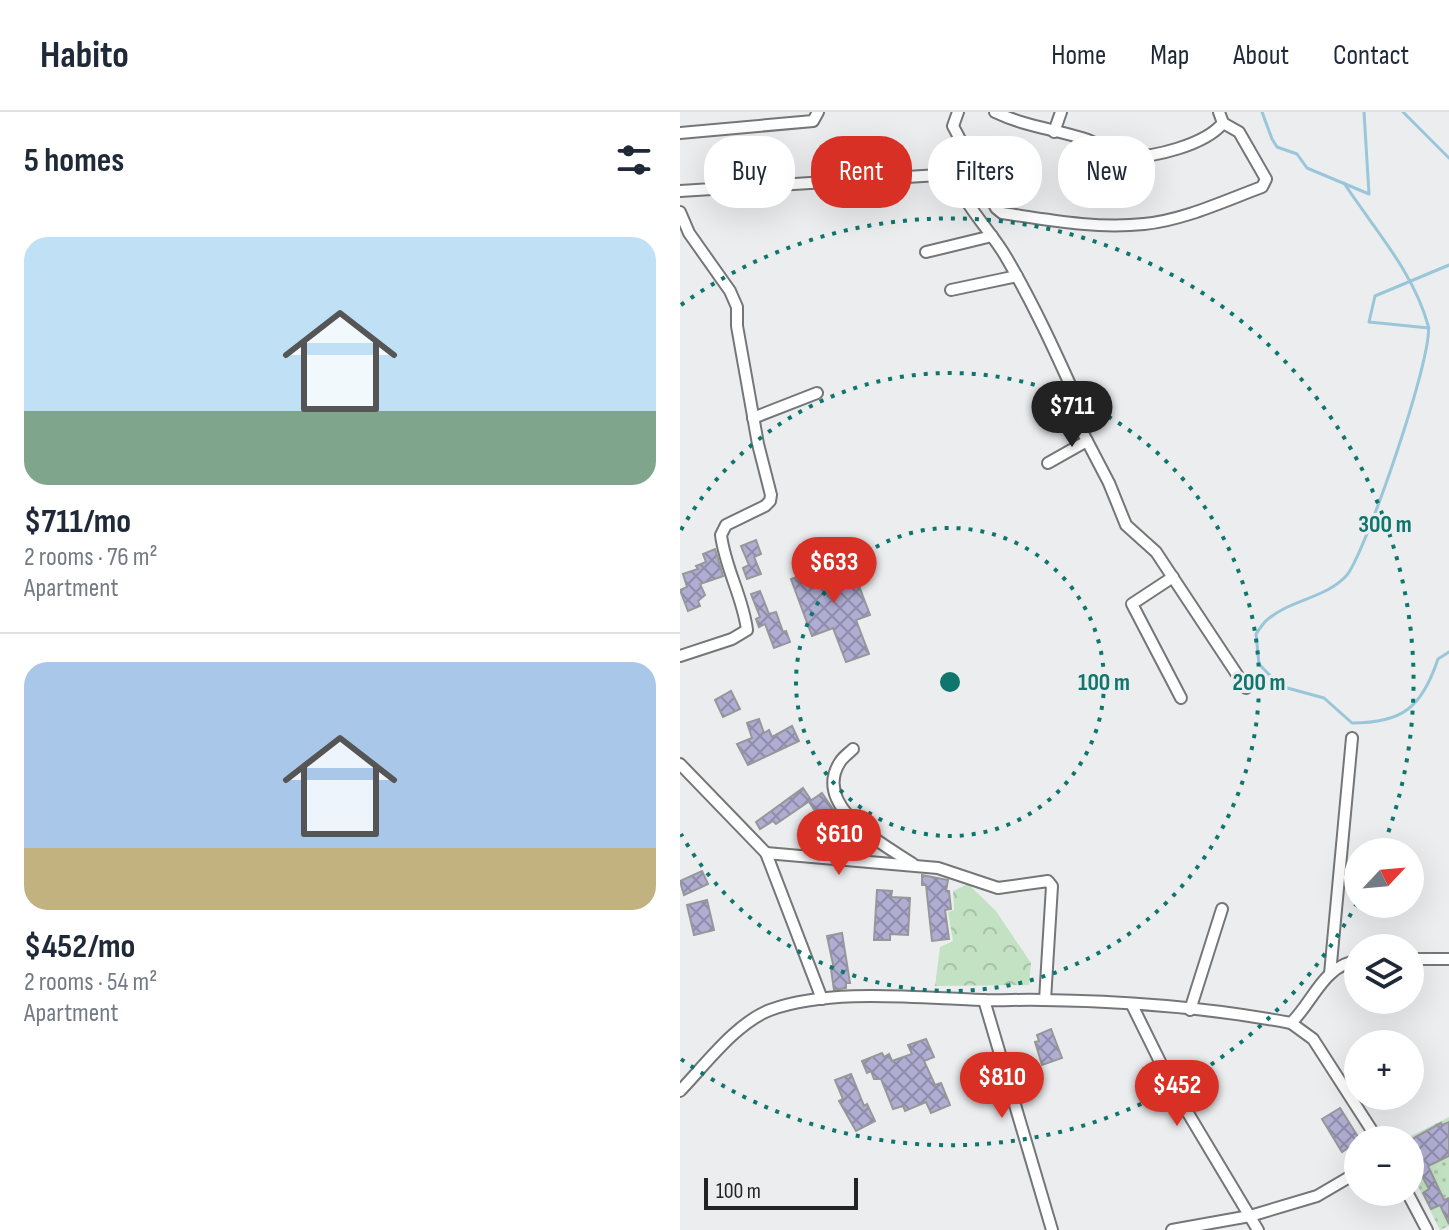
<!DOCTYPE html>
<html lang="en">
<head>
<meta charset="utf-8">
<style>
	body { margin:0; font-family:"Sofia Sans Condensed",sans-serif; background:#f6f6f7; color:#1f2937; height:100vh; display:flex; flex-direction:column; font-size:30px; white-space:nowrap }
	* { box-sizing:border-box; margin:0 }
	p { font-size:26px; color:#747a83 }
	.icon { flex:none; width:44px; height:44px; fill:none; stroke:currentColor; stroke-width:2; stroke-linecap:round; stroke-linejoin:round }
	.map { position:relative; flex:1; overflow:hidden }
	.drawer { display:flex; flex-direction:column; background:#fff; width:680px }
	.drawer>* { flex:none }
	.banner { position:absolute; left:24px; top:24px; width:624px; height:72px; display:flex; gap:16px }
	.needle { width:52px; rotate:64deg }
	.fabs { position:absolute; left:664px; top:726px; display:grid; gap:16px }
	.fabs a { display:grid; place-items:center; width:80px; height:80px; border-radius:50%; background:#fff; box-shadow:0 8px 32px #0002; font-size:40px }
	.scale { position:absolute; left:24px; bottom:20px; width:154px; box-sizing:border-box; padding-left:8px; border:4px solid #232324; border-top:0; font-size:22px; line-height:28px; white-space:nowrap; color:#232324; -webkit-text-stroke:6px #ecedef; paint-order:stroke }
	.price { position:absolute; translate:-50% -68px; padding:0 18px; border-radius:28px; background:#d93025; color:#fff; font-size:26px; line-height:52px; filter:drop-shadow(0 2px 4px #0008) }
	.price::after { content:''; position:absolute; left:50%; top:48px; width:24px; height:18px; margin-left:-12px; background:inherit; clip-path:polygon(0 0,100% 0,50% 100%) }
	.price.selected { background:#222; color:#fff }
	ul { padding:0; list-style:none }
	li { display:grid; align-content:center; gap:16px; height:424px; padding:0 24px }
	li+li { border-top:2px solid #e0e1e3 }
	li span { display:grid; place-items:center; height:248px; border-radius:24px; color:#555 }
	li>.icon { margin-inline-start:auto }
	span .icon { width:144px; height:144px; fill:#fffc; stroke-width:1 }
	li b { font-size:34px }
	h2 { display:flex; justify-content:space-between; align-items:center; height:96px; padding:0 24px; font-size:34px }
	.tag { padding:0 28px; border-radius:32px; background:#fff; box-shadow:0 8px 32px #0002; font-size:28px; line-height:72px }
	.tag.selected { background:#d93025; color:#fff }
	header { display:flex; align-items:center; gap:48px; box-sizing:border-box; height:112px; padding:0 40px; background:#fff; border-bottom:2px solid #e0e1e3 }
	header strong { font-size:38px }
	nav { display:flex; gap:44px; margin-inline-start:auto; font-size:28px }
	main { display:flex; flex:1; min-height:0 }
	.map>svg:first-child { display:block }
	.green { fill:url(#green-dots) }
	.forest { fill:url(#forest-crowns) }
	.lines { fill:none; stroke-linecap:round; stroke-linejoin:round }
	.stream { stroke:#99c7d9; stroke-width:3 }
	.building { fill:url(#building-cross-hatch); stroke:#979799; stroke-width:2 }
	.street-casing { stroke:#747678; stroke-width:14 }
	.street { stroke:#fff; stroke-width:10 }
	.ring { fill:none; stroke:#0f766e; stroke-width:4; stroke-dasharray:4 8 }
	.centre { fill:#0f766e; stroke:#ecedef; stroke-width:4 }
	.ring-label { font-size:24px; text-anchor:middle; font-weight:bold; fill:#0f766e; stroke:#ecedef; stroke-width:6; stroke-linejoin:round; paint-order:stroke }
</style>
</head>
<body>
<header>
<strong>Habito</strong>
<nav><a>Home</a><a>Map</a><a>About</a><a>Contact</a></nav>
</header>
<main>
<section class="drawer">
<h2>5 homes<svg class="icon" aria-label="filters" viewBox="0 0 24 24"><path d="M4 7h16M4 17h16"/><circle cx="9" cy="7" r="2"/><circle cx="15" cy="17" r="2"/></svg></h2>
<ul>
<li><span style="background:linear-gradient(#bfe0f5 70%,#7fa58c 0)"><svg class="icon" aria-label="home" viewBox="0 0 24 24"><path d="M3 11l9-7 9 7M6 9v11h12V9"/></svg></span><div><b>$711/mo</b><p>2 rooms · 76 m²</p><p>Apartment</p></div></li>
<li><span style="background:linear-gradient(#a9c7e8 75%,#c2b280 0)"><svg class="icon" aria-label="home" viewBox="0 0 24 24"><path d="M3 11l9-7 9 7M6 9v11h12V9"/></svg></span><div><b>$452/mo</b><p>2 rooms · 54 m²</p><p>Apartment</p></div></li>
</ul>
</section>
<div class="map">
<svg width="769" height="1118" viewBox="0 0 769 1118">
	<defs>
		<pattern id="green-dots" width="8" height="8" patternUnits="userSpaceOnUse" patternTransform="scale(2)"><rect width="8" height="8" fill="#c3e1c3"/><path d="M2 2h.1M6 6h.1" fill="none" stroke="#a7c1a7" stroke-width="1.8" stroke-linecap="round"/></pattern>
		<pattern id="forest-crowns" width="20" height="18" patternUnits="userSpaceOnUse" patternTransform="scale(2)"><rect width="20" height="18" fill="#c3e1c3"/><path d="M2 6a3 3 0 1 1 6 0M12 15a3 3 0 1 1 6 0" fill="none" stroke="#a7c1a7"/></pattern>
		<pattern id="building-cross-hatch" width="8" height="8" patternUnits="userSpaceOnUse" patternTransform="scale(2)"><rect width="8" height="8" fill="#b0add3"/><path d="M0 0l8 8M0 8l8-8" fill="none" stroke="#8f8cab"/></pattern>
	</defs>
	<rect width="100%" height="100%" fill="#ecedef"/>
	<path class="green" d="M769,1005V1114L760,1118L730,1058V1028H723Z"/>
	<path class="forest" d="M288,772L316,799L351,851L349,873L255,874L260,835L273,829L268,800L274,798L273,779Z"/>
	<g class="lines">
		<g class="stream">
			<path d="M582,0L592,27L597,35L617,42L627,56L689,82L684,0"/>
			<path d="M723,0L769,46"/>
			<path d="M664,71C694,117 733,159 748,213C755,239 686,439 667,463C647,486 609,488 587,508C583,511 579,518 576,522L579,552L600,574L644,586L672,611C723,611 742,595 758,547L769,540"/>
			<path d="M749,216L689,210L695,184L769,153"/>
		</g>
	</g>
	<g class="building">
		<path d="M76,428L81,442L74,445L81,462L67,467L63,456L69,453L61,434Z"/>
		<path d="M35,437L43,464L20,472L25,483L18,489L20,494L8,499L0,478L7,475L3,462L18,457L16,454L26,450L23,442Z"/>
		<path d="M168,445L190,503L176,508L189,542L166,550L153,516L132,524L111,467Z"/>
		<path d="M80,479L89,502L96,500L103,520L106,519L110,530L94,536L85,512L79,515L76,507L80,505L71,482Z"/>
		<path d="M51,579L60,597L43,605L35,588Z"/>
		<path d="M79,607L84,621L89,618L92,625L112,614L119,629L68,653L57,632L72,626L67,611Z"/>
		<path d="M123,676L131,688L96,712L93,709L80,717L76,710Z"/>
		<path d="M142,681L155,700L142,709L129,690Z"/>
		<path d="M22,759L28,772L4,783L0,769Z"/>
		<path d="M242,763L268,768L266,779H269L271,797L265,798L269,827L252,829L246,773H242Z"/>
		<path d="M197,778L212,779L211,785L230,786L228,823L210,822V828H194Z"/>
		<path d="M27,788L34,818L14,823L7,793Z"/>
		<path d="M162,821L170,871H166V876L154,878L151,857H154L147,824Z"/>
		<path d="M371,917L382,946L362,953L355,930L359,929L357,923Z"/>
		<path d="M246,927L254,945L244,949L255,973L261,971L270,993L251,1001L246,990L225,999L223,994L213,997L201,967H194L191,959L187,961L182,949L202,941L204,945L209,942L212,949L232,942L228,933Z"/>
		<path d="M171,962L184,994L187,992L195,1009L176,1019L159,989L163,987L155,968Z"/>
		<path d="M660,996L680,1028L662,1040L642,1007Z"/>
		<path d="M769,1010V1044L748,1054L764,1088L769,1086V1112L760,1093L751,1097L743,1081L749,1077L741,1062L735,1065L730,1056V1028L761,1011L762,1013Z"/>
	</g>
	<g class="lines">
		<g class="street-casing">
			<g id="street">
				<path d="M278,0L273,14L316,96L322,101C369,108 416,117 464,112C504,108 544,89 582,75L586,67L559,20L543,11L539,0"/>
				<path d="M315,0C344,14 374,17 405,27C419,31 430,44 444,45C473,46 525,33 543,11"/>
				<path d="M374,20L381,0"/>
				<path d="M0,21L133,9L138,0"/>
				<path d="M0,79L259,63L276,67C286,96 311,119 326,145C353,191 375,239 397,288L394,304L429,371L446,413L476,440L566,576"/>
				<path d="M0,100L9,121L50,179L57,195V214L78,332L91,383L90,389L85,394L46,413L41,423C45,456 63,485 67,518L52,527L0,544"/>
				<path d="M246,140L312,124"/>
				<path d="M271,178L337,164"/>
				<path d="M73,306L137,281"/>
				<path d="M368,351L407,329"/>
				<path d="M493,465L452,492L501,586"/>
				<path d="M173,637C169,641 163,645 160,650C131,695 205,733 233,752"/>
				<path d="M0,652L86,741L142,887"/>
				<path d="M86,741L258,756L318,776L368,769L372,774L365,888"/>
				<path d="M730,847H769"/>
				<path d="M650,862L672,626"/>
				<path d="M304,888L372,1118"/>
				<path d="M452,893L493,976L578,1118"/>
				<path d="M510,898L542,797"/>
				<path d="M611,911L633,927L698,1028"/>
				<path d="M0,979C25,953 56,911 90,898C151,876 237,886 302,888C322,889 342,887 363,888C445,889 531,896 611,911C633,890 644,852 678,849"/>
				<path d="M727,1080L747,1118"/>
				<path d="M492,1118L570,1104L637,1084L678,1060"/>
			</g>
		</g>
		<use href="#street" class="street"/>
	</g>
	<g class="ring">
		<circle cx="270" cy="570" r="154"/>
		<path d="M1 418A309 309 0 1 1 1 722"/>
		<path d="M677 791A463 463 0 0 1 1 947M1 193A463 463 0 0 1 701 740"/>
	</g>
	<circle cx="270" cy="570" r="12" class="centre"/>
	<g class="ring-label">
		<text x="705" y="420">300 m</text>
		<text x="424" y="578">100 m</text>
		<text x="579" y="578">200 m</text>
	</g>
</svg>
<div class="fabs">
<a><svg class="needle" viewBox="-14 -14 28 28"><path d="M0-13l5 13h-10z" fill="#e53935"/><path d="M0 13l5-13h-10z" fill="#747a83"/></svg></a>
<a><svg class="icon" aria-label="layers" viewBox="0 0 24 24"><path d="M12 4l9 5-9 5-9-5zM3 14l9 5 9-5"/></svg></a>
<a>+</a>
<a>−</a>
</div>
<div class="scale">100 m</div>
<b class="price selected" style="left:392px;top:337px">$711</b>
<b class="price" style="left:154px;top:493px">$633</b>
<b class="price" style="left:159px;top:765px">$610</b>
<b class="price" style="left:322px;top:1008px">$810</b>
<b class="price" style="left:497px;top:1016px">$452</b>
<div class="banner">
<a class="tag">Buy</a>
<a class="tag selected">Rent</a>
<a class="tag">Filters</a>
<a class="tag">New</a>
</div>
</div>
</main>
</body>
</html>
